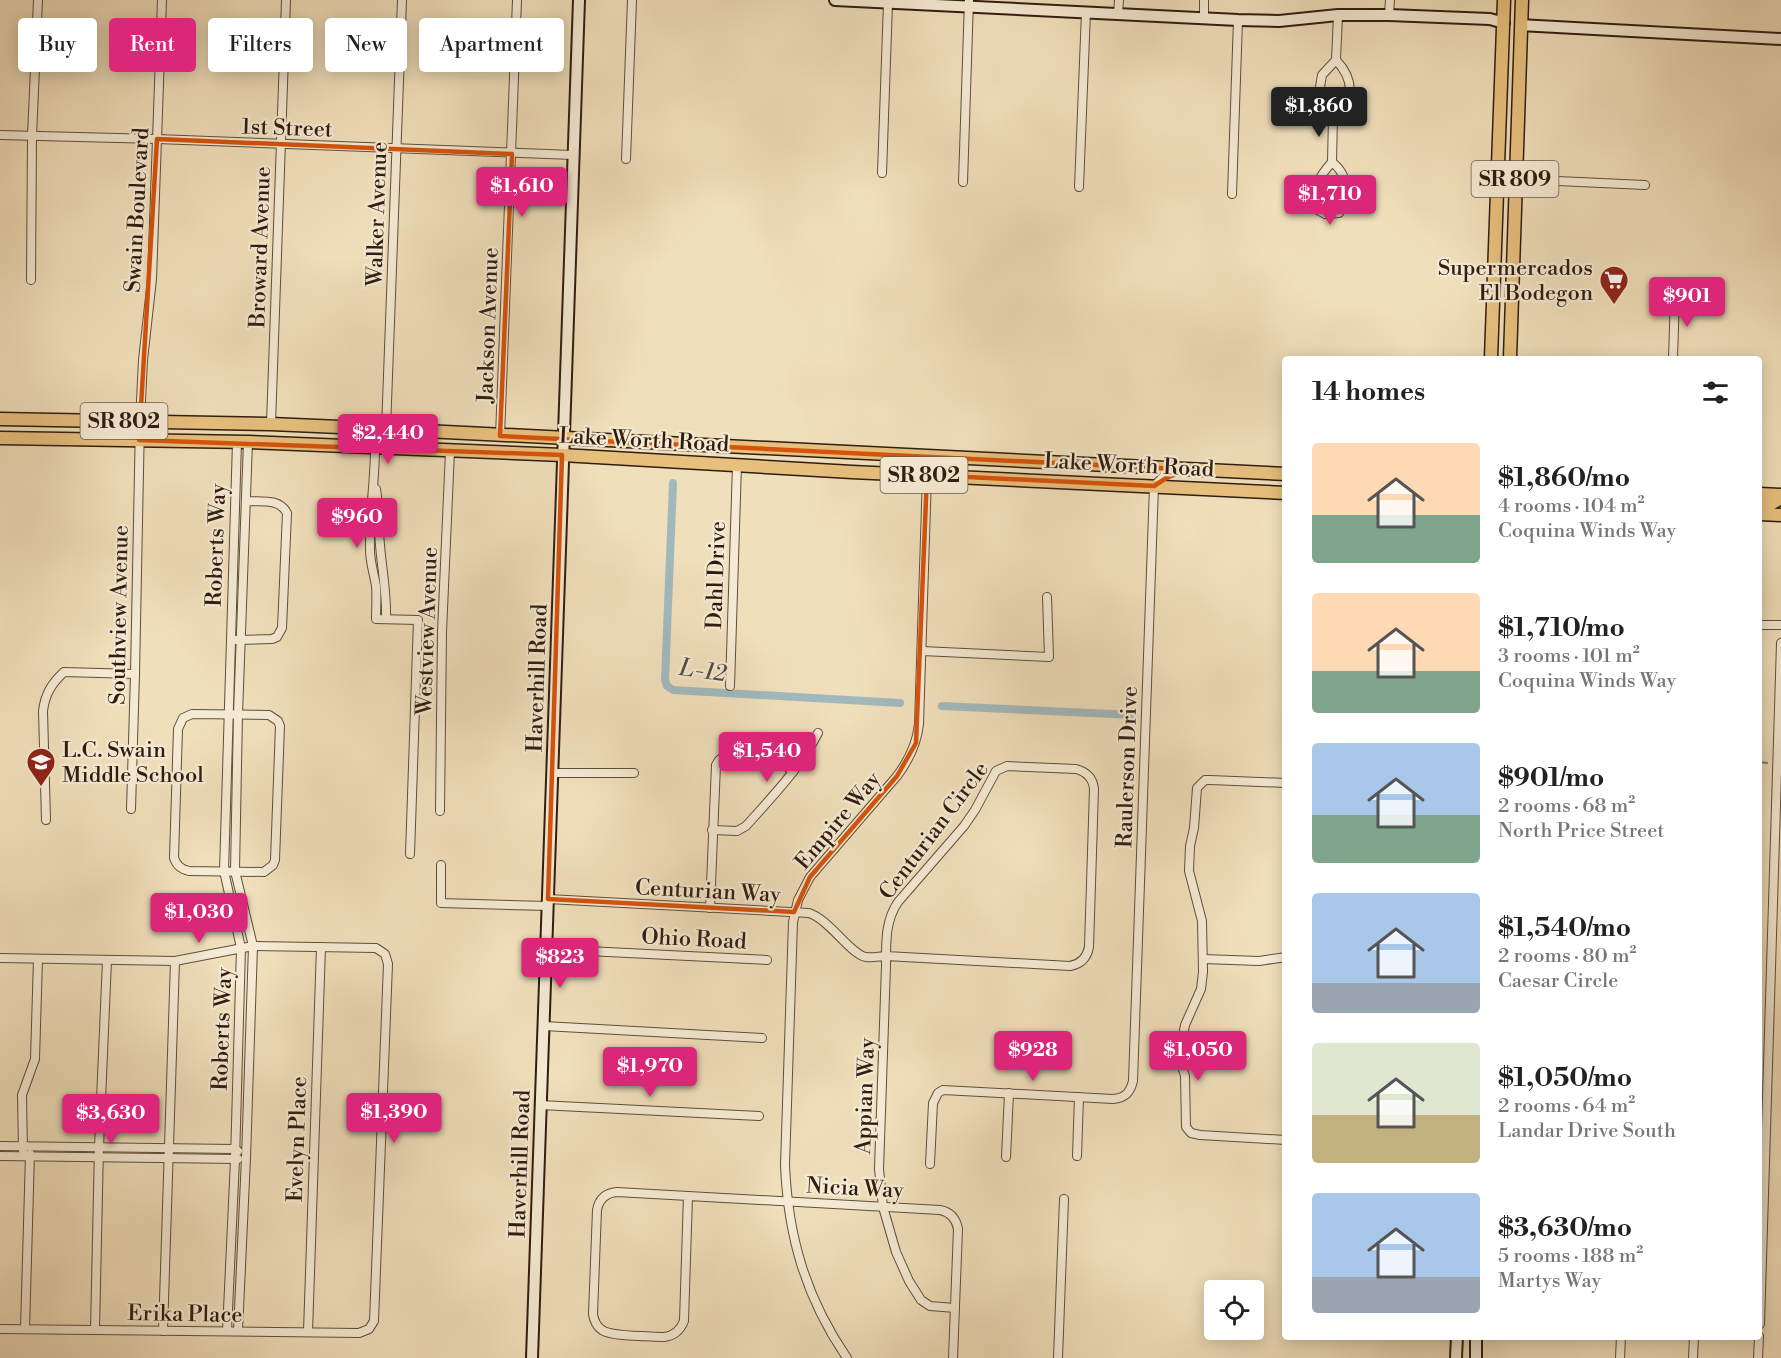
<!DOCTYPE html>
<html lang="en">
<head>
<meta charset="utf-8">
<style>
	body { margin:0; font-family:"Libre Bodoni",serif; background:#f2f2f2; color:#222; height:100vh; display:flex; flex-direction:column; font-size:22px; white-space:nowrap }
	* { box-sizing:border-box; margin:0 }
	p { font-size:20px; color:#767676 }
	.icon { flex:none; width:33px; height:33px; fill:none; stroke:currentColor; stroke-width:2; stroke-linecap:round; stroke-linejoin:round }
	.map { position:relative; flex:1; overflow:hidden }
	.side { position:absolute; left:1282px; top:356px; width:480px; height:984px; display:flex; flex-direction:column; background:#fff; border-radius:6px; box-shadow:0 3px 15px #0003 }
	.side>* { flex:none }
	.hud { position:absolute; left:18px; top:18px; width:570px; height:54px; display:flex; gap:12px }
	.fabs { position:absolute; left:1204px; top:1280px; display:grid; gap:12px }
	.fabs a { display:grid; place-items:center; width:60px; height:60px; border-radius:6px; background:#fff; box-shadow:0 3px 15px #0003; font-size:30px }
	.price { position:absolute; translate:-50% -51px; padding:0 14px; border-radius:6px; background:#db2777; color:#fff; font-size:20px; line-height:39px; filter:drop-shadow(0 2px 3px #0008) }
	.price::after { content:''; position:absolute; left:50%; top:36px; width:18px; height:14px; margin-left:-9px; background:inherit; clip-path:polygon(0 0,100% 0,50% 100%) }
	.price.selected { background:#222; color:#fff }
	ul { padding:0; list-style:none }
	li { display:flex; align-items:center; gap:18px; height:150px; padding:0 30px }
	li span { display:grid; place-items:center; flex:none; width:168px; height:120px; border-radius:6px; color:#555 }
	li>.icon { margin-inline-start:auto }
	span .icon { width:72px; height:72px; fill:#fffc; stroke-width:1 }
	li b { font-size:26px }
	h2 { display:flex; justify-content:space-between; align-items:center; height:72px; padding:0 30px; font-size:26px }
	.pill { padding:0 21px; border-radius:6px; background:#fff; box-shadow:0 3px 15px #0003; font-size:21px; line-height:54px }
	.pill.selected { background:#db2777; color:#fff }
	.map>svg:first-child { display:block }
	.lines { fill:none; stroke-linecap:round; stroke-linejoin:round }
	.stream { stroke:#737b78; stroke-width:2 }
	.canal { stroke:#a1b9bd; stroke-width:8 }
	.street-casing { stroke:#5f4e3c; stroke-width:10 }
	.secondary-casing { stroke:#2f1d11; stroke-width:14 }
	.primary-casing { stroke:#2f1d11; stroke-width:15 }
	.street { stroke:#f5ead3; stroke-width:8 }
	.secondary { stroke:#f5ead3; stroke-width:10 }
	.primary { stroke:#e8c07e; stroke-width:12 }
	.marked { fill:none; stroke:#d6530c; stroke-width:4.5; stroke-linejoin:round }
	.labels { text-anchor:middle; stroke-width:4.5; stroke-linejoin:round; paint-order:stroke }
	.shield { fill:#f5ead3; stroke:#6a5a4b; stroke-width:1.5 }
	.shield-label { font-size:21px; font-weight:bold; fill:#2f1d11 }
	.street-label { font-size:22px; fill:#2f1d11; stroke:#f5ead3 }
	.poi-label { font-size:22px; fill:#2f1d11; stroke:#f5ead3; text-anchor:end }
	.water-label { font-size:24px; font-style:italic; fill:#514c45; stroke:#f5ead3 }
</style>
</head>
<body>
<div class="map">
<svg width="1781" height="1358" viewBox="0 0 1781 1358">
	<rect width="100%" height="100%" fill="#f0dfbb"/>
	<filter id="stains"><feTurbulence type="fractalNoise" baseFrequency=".00333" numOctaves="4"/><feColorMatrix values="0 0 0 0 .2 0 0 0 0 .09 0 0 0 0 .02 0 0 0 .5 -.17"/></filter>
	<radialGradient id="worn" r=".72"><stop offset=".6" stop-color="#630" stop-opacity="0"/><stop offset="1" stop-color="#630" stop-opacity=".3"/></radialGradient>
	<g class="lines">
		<path class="stream" d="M1760,762L1767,763"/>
		<g class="canal">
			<path d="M673,483L665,680L667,686L673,690L900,703"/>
			<path d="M942,706L1134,715"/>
		</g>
		<g class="street-casing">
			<g id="street">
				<path d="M1118,14L1119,0"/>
				<path d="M1389,15L1390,0"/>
				<path d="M1204,18V0"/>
				<path d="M1333,116L1325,110L1320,96V87L1322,75L1336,60L1338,15"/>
				<path d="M1333,116C1357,102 1353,78 1336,60"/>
				<path d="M0,135L157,139L573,155"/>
				<path d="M626,159L632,0"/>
				<path d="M1332,162C1334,164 1337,166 1339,169C1348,180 1348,202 1339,213L1325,214L1316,209C1312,187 1319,177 1332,162L1333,116"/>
				<path d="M882,173L888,3"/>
				<path d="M1515,179L1645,185"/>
				<path d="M963,182L969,0"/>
				<path d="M1079,187L1086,12"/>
				<path d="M1232,194L1238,20"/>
				<path d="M31,280L32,136L38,0"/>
				<path d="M1673,358L1675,296"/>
				<path d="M271,424L286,0"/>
				<path d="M386,429L402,0"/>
				<path d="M500,436L517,0"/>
				<path d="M375,448C375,482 369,515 370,550C370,562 374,574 376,586C377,596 376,608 376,619L418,620L410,854"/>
				<path d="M376,489C379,507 378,526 380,545C382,570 387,594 386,619"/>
				<path d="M1760,625H1781"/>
				<path d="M236,640L272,639L277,637L282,628L287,513C279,498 262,502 247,501"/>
				<path d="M922,651L1049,657L1047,597"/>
				<path d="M730,686L737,465"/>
				<path d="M192,714L269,715L278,721L280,726L275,860L273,865L264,872L189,871C181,869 177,866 174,858L178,729L183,718Z"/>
				<path d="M552,773H634"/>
				<path d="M1286,783L1210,780H1205L1197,788L1194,828L1190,846L1189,871L1202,921L1203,972L1201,989L1185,1025L1183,1036L1181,1063L1185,1076L1186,1127L1191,1133L1200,1135L1286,1140"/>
				<path d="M131,809L135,674L140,421L143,360L152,279L162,0"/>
				<path d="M440,811L442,632L450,451"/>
				<path d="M46,820L43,711C45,694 52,683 64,672L135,674"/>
				<path d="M712,830L737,831L746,826C772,797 800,768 818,733"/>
				<path d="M441,865V903L548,906"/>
				<path d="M548,899L809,913C830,920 851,955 866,957C873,958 880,956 886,956L1070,966C1081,964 1087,958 1089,947L1094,789C1093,778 1087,772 1076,769L1007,766L996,771L975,810L964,826L898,902C885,921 886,943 886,966L879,1169L883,1207L896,1252L909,1281L921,1300L930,1306L955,1308"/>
				<path d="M710,908L716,765L719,760L729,753L768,755L779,759L793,772"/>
				<path d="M547,949L767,960"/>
				<path d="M0,958L175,961L253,946L376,948L385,954L388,964L374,1321L369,1329L359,1333L0,1329"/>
				<path d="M1203,959L1259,961L1286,957"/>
				<path d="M544,1026L762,1038"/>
				<path d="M540,1105L759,1116"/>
				<path d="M0,1146L235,1149L238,1151"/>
				<path d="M23,1151L22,1095L35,1059L38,959"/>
				<path d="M0,1156L238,1159"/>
				<path d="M1077,1156L1079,1097"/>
				<path d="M1006,1157L1009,1093"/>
				<path d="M930,1164L933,1103L938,1093L943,1090L1113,1099C1125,1098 1130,1093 1133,1081L1154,486L1164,476L1176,471"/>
				<path d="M688,1196L684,1321C680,1331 674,1336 664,1337C651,1336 611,1337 602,1330C596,1326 594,1321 593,1314L597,1210C599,1199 606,1193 617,1192L940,1210C950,1212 956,1218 958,1229L953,1358"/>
				<path d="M1760,1324L1781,643"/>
				<path d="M25,1329L30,1154"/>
				<path d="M95,1330L99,1147L107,960"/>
				<path d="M163,1331L175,961"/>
				<path d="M227,1331L235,1160L241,948L224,871L237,442"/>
				<path d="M238,1331L246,1158L253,946L235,871L238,714L248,442"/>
				<path d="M308,1332L321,947"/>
				<path d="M847,1358C806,1298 788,1237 785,1165L793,922L798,900L810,877L897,776C909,760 917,744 919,724L927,475L938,464L950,460"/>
				<path d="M1058,1358L1064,1199"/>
				<path d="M1620,1358L1621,1336"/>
				<path d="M1693,1358L1694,1336"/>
				<path d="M1758,1358L1759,1336"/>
			</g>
		</g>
		<g class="secondary-casing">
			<g id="secondary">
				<path d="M835,0L1238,20L1279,21L1338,15H1389L1490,19L1504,23"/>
				<path d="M1521,25L1781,39"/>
				<path d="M532,1358L579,0"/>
				<path d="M1456,1358L1457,1336"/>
				<path d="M1476,1358V1336"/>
			</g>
		</g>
		<g class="primary-casing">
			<g id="primary">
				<path d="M1491,358L1504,0"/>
				<path d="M1510,358L1522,0"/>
				<path d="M0,419L271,424L386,429L1286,474"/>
				<path d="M0,438L248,442L562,455L852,472L1286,493"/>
				<path d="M1760,494L1781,495"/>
				<path d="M1760,505H1769L1781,498"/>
				<path d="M1760,514L1781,515"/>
			</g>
		</g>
		<use href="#street" class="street"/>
		<use href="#secondary" class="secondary"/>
		<use href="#primary" class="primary"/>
	</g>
	<path class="marked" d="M157,139L512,154L500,436L1180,469L1154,486L927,475L916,743L897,776L810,877L794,912L548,899L562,455L139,440Z"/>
	<defs>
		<g id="supermarket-pin" transform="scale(1.5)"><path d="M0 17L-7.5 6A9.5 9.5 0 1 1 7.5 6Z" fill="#8f2418" stroke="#f5ead3"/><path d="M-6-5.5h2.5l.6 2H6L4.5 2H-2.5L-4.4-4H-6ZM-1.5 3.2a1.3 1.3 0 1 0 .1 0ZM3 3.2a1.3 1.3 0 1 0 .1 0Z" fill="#fff"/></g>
		<g id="school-pin" transform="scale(1.5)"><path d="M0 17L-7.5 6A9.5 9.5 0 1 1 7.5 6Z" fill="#8f2418" stroke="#f5ead3"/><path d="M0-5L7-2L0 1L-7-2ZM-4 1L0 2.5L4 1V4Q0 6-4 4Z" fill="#fff"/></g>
	</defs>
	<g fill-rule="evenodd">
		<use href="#supermarket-pin" x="1614" y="280"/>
		<use href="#school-pin" x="41" y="762"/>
	</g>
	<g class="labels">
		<g class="shield">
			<rect x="1471.5" y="161" width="87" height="36" rx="4.5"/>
			<rect x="80.5" y="403" width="87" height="36" rx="4.5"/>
			<rect x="880.5" y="457" width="87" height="36" rx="4.5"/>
		</g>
		<g class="shield-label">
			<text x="1515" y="186">SR 809</text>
			<text x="124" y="428">SR 802</text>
			<text x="924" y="482">SR 802</text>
		</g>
		<g class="street-label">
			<text transform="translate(287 127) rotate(2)" y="8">1st Street</text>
			<text transform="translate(136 210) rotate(-87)" y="8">Swain Boulevard</text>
			<text transform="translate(376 214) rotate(-88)" y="8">Walker Avenue</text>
			<text transform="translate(259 247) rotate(-88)" y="8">Broward Avenue</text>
			<text transform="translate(487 325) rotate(-88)" y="8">Jackson Avenue</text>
			<text transform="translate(644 439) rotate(3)" y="8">Lake Worth Road</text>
			<text transform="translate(1129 464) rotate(3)" y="8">Lake Worth Road</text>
			<text transform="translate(215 545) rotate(-88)" y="8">Roberts Way</text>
			<text transform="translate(715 575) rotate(-88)" y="8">Dahl Drive</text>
			<text transform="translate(118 615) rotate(-89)" y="8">Southview Avenue</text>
			<text transform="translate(426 631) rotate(-88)" y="8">Westview Avenue</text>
			<text transform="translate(536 678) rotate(-88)" y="8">Haverhill Road</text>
			<text transform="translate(1126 767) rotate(-88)" y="8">Raulerson Drive</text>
			<text transform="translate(837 820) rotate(-50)" y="8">Empire Way</text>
			<text transform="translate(933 830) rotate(-53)" y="8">Centurian Circle</text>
			<text transform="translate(708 890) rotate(3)" y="8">Centurian Way</text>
			<text transform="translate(694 938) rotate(3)" y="8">Ohio Road</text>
			<text transform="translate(221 1029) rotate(-88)" y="8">Roberts Way</text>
			<text transform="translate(864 1096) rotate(-88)" y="8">Appian Way</text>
			<text transform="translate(296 1139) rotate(-88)" y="8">Evelyn Place</text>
			<text transform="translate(519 1164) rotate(-88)" y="8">Haverhill Road</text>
			<text transform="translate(855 1187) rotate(3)" y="8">Nicia Way</text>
			<text transform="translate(185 1313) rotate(1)" y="8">Erika Place</text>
		</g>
		<g class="poi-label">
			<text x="1593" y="275">Supermercados<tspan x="1593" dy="25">El Bodegon</tspan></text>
			<text x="62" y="757" text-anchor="start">L.C. Swain<tspan x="62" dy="25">Middle School</tspan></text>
		</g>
		<g class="water-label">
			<text transform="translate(703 670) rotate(8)" y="8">L-12</text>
		</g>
	</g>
	<rect width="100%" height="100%" filter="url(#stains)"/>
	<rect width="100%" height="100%" fill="url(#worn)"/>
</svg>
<div class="fabs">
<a><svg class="icon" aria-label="locate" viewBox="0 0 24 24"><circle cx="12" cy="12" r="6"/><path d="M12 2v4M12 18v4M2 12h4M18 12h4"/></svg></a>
</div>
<b class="price selected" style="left:1319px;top:138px">$1,860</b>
<b class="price" style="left:522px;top:218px">$1,610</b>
<b class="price" style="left:1330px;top:226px">$1,710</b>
<b class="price" style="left:1687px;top:328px">$901</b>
<b class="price" style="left:388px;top:465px">$2,440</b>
<b class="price" style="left:357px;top:549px">$960</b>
<b class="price" style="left:767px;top:783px">$1,540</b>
<b class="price" style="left:199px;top:944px">$1,030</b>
<b class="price" style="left:560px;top:989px">$823</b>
<b class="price" style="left:1033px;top:1082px">$928</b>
<b class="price" style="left:1198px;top:1082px">$1,050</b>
<b class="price" style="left:650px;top:1098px">$1,970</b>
<b class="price" style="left:394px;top:1144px">$1,390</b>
<b class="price" style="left:111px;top:1145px">$3,630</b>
<div class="hud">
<a class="pill">Buy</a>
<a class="pill selected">Rent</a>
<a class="pill">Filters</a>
<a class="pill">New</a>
<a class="pill">Apartment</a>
</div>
<section class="side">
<h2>14 homes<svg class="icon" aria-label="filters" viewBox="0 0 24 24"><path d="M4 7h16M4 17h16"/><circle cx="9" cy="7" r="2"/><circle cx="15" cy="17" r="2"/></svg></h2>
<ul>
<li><span style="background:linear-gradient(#ffd9b3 60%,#7fa58c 0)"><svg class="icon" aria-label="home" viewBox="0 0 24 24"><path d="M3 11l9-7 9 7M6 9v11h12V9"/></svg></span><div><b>$1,860/mo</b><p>4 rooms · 104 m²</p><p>Coquina Winds Way</p></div></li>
<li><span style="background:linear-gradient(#ffd9b3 65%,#7fa58c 0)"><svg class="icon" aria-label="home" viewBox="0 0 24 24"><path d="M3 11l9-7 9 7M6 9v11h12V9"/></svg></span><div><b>$1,710/mo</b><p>3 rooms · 101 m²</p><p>Coquina Winds Way</p></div></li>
<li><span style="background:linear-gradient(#a9c7e8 60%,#7fa58c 0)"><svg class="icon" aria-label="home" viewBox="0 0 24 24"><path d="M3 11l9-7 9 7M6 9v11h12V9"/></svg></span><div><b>$901/mo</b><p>2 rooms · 68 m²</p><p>North Price Street</p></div></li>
<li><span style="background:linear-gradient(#a9c7e8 75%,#9aa5b1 0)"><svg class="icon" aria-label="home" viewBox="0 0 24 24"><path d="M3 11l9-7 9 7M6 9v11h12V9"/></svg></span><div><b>$1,540/mo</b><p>2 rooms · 80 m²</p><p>Caesar Circle</p></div></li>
<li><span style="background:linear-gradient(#dfe7d0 60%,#c2b280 0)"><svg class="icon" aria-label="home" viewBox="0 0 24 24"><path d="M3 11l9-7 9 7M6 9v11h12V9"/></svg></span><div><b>$1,050/mo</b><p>2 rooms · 64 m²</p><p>Landar Drive South</p></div></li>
<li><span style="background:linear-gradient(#a9c7e8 70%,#9aa5b1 0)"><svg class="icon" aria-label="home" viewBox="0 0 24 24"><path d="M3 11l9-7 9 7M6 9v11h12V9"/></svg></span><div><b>$3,630/mo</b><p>5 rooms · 188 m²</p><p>Martys Way</p></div></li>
</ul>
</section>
</div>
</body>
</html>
